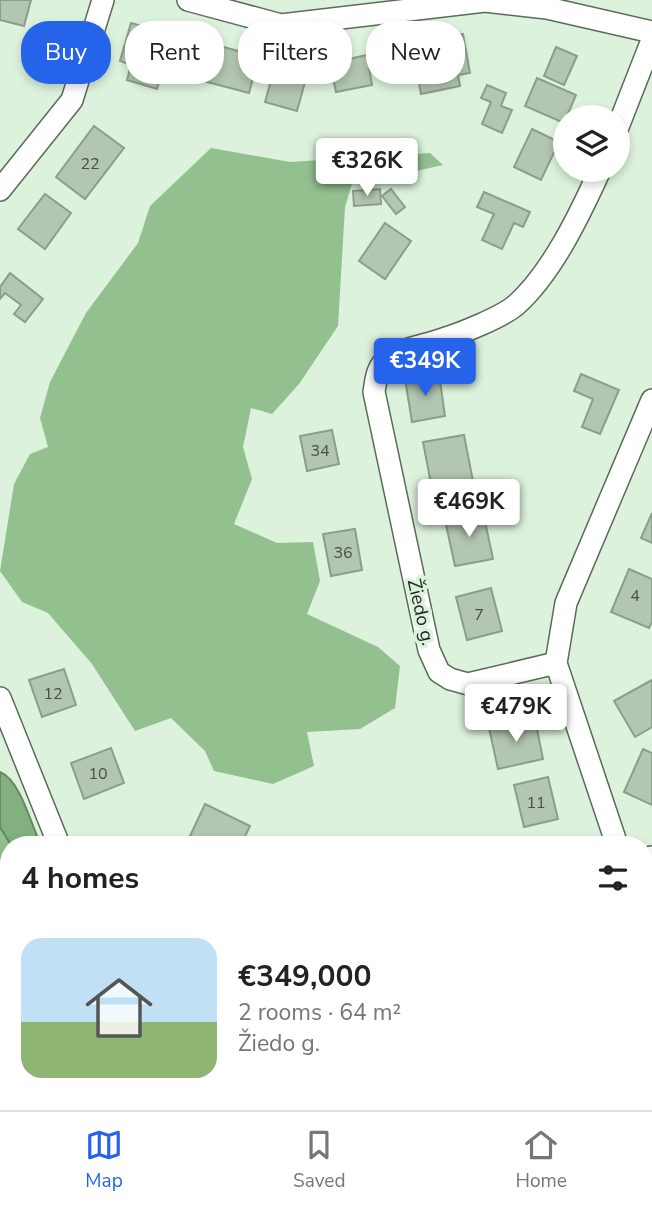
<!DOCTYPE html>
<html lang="en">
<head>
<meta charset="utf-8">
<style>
	body { margin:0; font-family:"Nunito Sans",sans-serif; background:#f2f2f2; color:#222; height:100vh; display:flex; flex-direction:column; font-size:26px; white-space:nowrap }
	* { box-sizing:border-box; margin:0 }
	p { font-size:23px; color:#767676 }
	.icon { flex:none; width:38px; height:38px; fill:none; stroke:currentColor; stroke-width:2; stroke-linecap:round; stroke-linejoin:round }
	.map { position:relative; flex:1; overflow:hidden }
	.drawer { position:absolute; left:0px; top:836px; width:653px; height:275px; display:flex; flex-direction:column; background:#fff; border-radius:28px 28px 0 0; box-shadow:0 4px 10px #0003 }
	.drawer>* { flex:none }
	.banner { position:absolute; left:21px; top:21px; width:611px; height:63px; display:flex; gap:14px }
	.controls { position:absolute; left:553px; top:105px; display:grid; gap:14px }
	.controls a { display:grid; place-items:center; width:77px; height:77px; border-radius:50%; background:#fff; box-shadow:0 4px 10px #0003; font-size:35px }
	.price { position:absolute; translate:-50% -60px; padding:0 16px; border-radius:7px; background:#fff; color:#222; font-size:23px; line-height:46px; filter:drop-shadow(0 2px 4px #0008) }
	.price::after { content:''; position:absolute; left:50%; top:42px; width:21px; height:16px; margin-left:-10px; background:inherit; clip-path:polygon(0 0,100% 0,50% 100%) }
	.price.on { background:#2563eb; color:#fff }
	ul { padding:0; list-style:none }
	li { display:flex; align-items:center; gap:21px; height:175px; padding:0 21px }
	li span { display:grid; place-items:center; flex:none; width:196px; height:140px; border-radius:21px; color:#555 }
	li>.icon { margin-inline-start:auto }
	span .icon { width:84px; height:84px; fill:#fffc; stroke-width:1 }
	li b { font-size:30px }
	h2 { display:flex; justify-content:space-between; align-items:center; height:84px; padding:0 21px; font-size:30px }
	.pill { padding:0 24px; border-radius:28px; background:#fff; box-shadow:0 4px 10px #0003; font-size:24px; line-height:63px }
	.pill.on { background:#2563eb; color:#fff }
	.menu { display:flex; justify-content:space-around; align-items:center; height:98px; border-top:2px solid #e0e0e0; background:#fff; font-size:19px; color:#767676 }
	.menu a { display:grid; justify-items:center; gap:4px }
	.menu .on { color:#2563eb }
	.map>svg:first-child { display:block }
	.forest { fill:#92c08f }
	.water { fill:#83b080; stroke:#668864; stroke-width:2 }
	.building { fill:#b3c6b1; stroke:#8b9e8a; stroke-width:2 }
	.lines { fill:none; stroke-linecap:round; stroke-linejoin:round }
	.street-casing { stroke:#5a6c59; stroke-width:24 }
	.street { stroke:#fff; stroke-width:21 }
	.labels { text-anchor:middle; stroke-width:7; stroke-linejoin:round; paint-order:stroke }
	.number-label { font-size:16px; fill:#465045 }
	.street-label { font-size:19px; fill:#212921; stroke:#ddf2dc }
</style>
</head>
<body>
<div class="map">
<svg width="652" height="1110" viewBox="0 0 652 1110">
	<rect width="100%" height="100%" fill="#ddf2dc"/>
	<g class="forest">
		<path d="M211,148L290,162L430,153L443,165L407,173L396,183L352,184L345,207L338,326L299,384L272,414L251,408L243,447L252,479L234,524L277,543L313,542L320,581L307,614L378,647L400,666L395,708L360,729L307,732L314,766L273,784L214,771L205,751L171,718L135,731L92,664L48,613L22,602L0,571L14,484L30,454L48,447L40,418L50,382L86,313L138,243L150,206Z"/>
		<path d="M0,827L11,845H9V924L0,939Z"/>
		<path d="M652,879V934C643,909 644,904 652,879Z"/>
		<path d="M0,947C14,976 11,1010 0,1040Z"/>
		<path d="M644,1022L652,1023V1110H519L529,1103L644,1102Z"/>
	</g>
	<path class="water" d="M0,772C21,781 31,825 41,845H11L0,827Z"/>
	<g class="building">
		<path d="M0,0H31L24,26L0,20Z"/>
		<path d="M131,23L173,35L157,89L127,80L131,65L120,61Z"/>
		<path d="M463,34L470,73L458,75L460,86L421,94L414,56L438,52L436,39Z"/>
		<path d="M206,42L259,57L249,93L196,79Z"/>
		<path d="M556,47L577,56L564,85L544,76Z"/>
		<path d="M367,55L372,85L336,92L330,63Z"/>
		<path d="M275,66L307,75L297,111L265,102Z"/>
		<path d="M537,78L576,95L564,123L525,106Z"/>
		<path d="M487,85L506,93L501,106L512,110L502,133L482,124L491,102L481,98Z"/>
		<path d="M94,126L124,148L85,199L56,177Z"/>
		<path d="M532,129L559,142L541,180L514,167Z"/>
		<path d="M380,189L381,204L354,206L353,191Z"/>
		<path d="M391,189L405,207L396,214L382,196Z"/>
		<path d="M484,192L530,212L523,227L514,223L502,249L482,240L494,214L477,207Z"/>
		<path d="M45,194L71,213L45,249L18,229Z"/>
		<path d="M385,223L411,241L385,279L359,261Z"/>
		<path d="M10,273L43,299L25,322L14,314L21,305L5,293L0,299V287Z"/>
		<path d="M439,374L445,416L412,422L405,379Z"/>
		<path d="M581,374L619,390L600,434L582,427L593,399L574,391Z"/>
		<path d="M332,430L339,464L307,471L300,436Z"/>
		<path d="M464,435L473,481L432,489L423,442Z"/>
		<path d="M483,512L493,559L455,566L445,520Z"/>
		<path d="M652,513V543L641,538Z"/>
		<path d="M355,529L362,570L331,576L323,534Z"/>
		<path d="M629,569L652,579V622L649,628L611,612Z"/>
		<path d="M491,588L502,631L467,640L456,597Z"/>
		<path d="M64,669L76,705L42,717L29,680Z"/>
		<path d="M652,680V727L635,737L614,701Z"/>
		<path d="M535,719L543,759L498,769L489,728Z"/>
		<path d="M111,748L124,783L84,799L71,763Z"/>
		<path d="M643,749L652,753V805L624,792Z"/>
		<path d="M548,777L558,819L524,827L514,785Z"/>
		<path d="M205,804L250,826L241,845H205L189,838Z"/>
		<path d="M179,1102H203L199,1110H184L177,1107Z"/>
		<path d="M289,1102H307L304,1109Z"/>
		<path d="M346,1102H375L372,1108L376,1110H343Z"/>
	</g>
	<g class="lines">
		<g class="street-casing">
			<g id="street">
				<path d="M188,0L281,25L485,1L547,8L652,32"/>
				<path d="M618,127L652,40"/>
				<path d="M0,190L72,100L103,0"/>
				<path d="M556,663L468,684L450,679L439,672L429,650L374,392C376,381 376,371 384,362C399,348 424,346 443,339C462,333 502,317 516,305C552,273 580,214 600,170"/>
				<path d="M0,698L59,845"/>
				<path d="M617,845L556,663L566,603L652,400"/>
				<path d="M644,859L652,857"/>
				<path d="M644,953C649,973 652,990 644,1009"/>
				<path d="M0,1078L9,1062"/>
			</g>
		</g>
		<use href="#street" class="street"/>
	</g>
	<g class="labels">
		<g class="number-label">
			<text x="90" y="169">22</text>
			<text x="320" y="456">34</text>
			<text x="343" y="558">36</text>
			<text x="635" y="601">4</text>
			<text x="479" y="620">7</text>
			<text x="53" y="699">12</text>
			<text x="98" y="779">10</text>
			<text x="536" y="808">11</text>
		</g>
		<g class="street-label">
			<text transform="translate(422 612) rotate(77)" y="7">Žiedo g.</text>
		</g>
	</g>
</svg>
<div class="controls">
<a><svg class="icon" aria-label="layers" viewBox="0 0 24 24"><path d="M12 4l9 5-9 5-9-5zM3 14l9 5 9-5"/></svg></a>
</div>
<b class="price" style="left:367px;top:198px">€326K</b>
<b class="price on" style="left:425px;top:398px">€349K</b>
<b class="price" style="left:469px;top:539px">€469K</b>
<b class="price" style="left:516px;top:744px">€479K</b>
<div class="banner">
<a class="pill on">Buy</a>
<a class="pill">Rent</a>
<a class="pill">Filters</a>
<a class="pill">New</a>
</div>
<section class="drawer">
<h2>4 homes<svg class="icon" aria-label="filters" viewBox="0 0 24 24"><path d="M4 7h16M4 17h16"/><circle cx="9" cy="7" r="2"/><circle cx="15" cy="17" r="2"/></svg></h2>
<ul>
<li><span style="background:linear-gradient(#bfe0f5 60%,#8fb573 0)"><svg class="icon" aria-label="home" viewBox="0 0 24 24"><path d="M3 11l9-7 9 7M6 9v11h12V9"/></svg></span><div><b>€349,000</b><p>2 rooms · 64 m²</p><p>Žiedo g.</p></div></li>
</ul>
</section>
</div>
<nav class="menu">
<a class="on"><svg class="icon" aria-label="map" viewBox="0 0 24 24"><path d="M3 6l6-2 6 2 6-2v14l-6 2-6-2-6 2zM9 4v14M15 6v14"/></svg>Map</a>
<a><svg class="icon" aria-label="saved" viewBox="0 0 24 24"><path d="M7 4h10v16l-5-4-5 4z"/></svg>Saved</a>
<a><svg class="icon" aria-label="home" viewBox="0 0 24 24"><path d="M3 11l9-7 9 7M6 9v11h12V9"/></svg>Home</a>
</nav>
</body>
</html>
